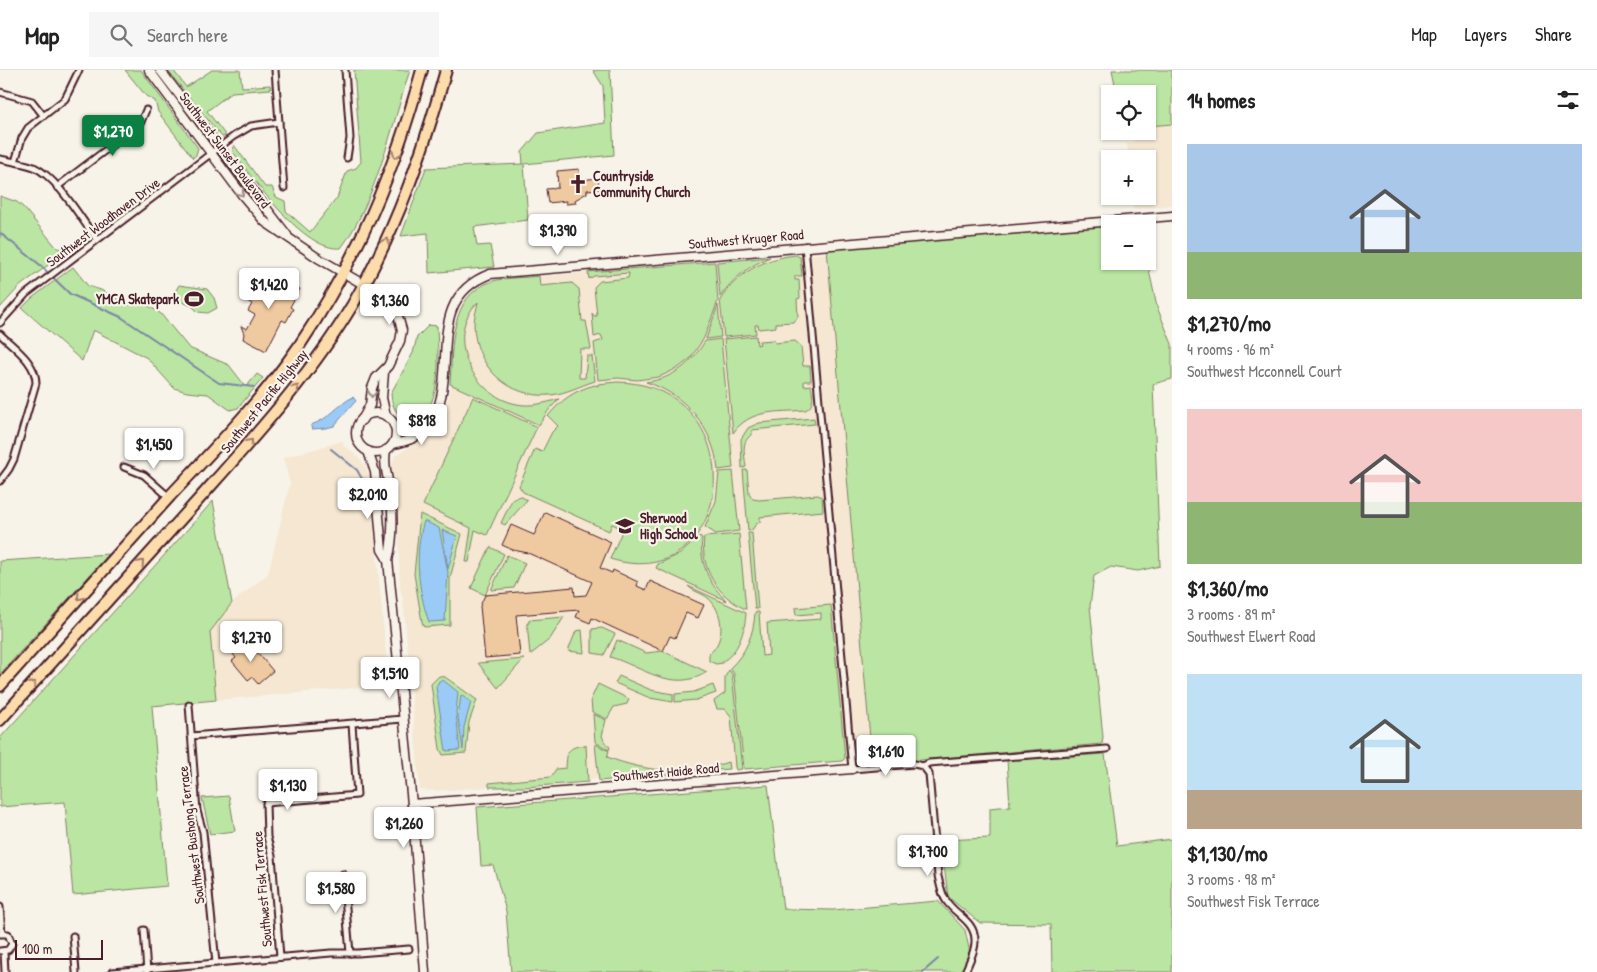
<!DOCTYPE html>
<html lang="en">
<head>
<meta charset="utf-8">
<style>
	body { margin:0; font-family:"Patrick Hand",sans-serif; background:#f6f6f6; color:#222; height:100vh; display:flex; flex-direction:column; font-size:19px; white-space:nowrap }
	* { box-sizing:border-box; margin:0 }
	p { font-size:16px; color:#767676 }
	.icon { flex:none; width:28px; height:28px; fill:none; stroke:currentColor; stroke-width:2; stroke-linecap:round; stroke-linejoin:round }
	.map { position:relative; flex:1; overflow:hidden }
	.drawer { display:flex; flex-direction:column; background:#fff; width:425px }
	.drawer>* { flex:none }
	.buttons { position:absolute; left:1101px; top:15px; display:grid; gap:10px }
	.buttons a { display:grid; place-items:center; width:55px; height:55px; border-radius:0px; background:#fff; box-shadow:0 1px 4px #0004; font-size:25px }
	.scale { position:absolute; left:15px; bottom:12px; width:88px; box-sizing:border-box; padding-left:5px; border:2px solid #4a1f2b; border-top:0; font-size:14px; line-height:18px; white-space:nowrap; color:#4a1f2b; -webkit-text-stroke:4px #f7f3e8; paint-order:stroke }
	.price { position:absolute; translate:-50% -42px; padding:0 11px; border-radius:5px; background:#fff; color:#222; font-size:16px; line-height:32px; filter:drop-shadow(0 1px 2px #0008) }
	.price::after { content:''; position:absolute; left:50%; top:30px; width:15px; height:11px; margin-left:-8px; background:inherit; clip-path:polygon(0 0,100% 0,50% 100%) }
	.price.on { background:#0b8043; color:#fff }
	ul { padding:0; list-style:none }
	li { display:grid; align-content:center; gap:10px; height:265px; padding:0 15px }
	li span { display:grid; place-items:center; height:155px; border-radius:0px; color:#555 }
	li>.icon { margin-inline-start:auto }
	span .icon { width:90px; height:90px; fill:#fffc; stroke-width:1 }
	li b { font-size:21px }
	h2 { display:flex; justify-content:space-between; align-items:center; height:60px; padding:0 15px; font-size:21px }
	header { display:flex; align-items:center; gap:30px; box-sizing:border-box; height:70px; padding:0 25px; background:#fff; border-bottom:1px solid #e0e0e0 }
	header strong { font-size:24px }
	nav { display:flex; gap:28px; margin-inline-start:auto; font-size:18px }
	.search { width:350px; height:45px; background:#f6f6f6; display:flex; align-items:center; gap:12px; box-sizing:border-box; padding:0 18px; border-radius:0px; color:#767676; font-size:19px }
	main { display:flex; flex:1; min-height:0 }
	.map>svg:first-child { display:block }
	.built { fill:#f5e7d2 }
	.green { fill:#bae5a2; stroke:#828266 }
	.water { fill:#9acbf6; stroke:#7a86a5 }
	.lines { fill:none; stroke-linecap:round; stroke-linejoin:round }
	.stream { stroke:#7a86a5; stroke-width:2 }
	.building { fill:#efcaa0; stroke:#4a1f2b }
	.street-casing { stroke:#4a1f2b; stroke-width:9 }
	.secondary-casing { stroke:#4a1f2b; stroke-width:11 }
	.highway-casing { stroke:#4a1f2b; stroke-width:14 }
	.street { stroke:#f7f3e8; stroke-width:5 }
	.secondary { stroke:#f7f3e8; stroke-width:8 }
	.highway { stroke:#fddcac; stroke-width:10 }
	.oneway { stroke:#a47e6c }
	.oneway2 { stroke:#a0898a }
	.labels { text-anchor:middle; stroke-width:4.5; stroke-linejoin:round; paint-order:stroke }
	.street-label { font-size:14px; fill:#4a1f2b; stroke:#f7f3e8 }
	.poi-label { font-size:14px; font-weight:bold; fill:#4a1f2b; stroke:#f7f3e8; text-anchor:start }
</style>
</head>
<body>
<header>
<strong>Map</strong>
<div class="search"><svg class="icon" aria-label="search" viewBox="0 0 24 24"><circle cx="10" cy="10" r="6"/><path d="M15 15l6 6"/></svg>Search here</div>
<nav><a>Map</a><a>Layers</a><a>Share</a></nav>
</header>
<main>
<div class="map">
<svg width="1172" height="902" viewBox="0 0 1172 902">
	<rect width="100%" height="100%" fill="#f7f3e8"/>
	<filter id="ink" filterUnits="userSpaceOnUse"><feTurbulence type="fractalNoise" baseFrequency=".02" numOctaves="2"/><feDisplacementMap in="SourceGraphic" scale="10" xChannelSelector="R" yChannelSelector="G"/><feConvolveMatrix kernelMatrix="1 2 1 2 8 2 1 2 1" color-interpolation-filters="sRGB"/></filter>
	<g filter="url(#ink)">
		<g class="built">
			<path d="M1172,54V135L1133,139L1132,126H1148V89H1129L1127,73L1134,72L1133,61H1148V56Z"/>
			<path d="M828,183L873,689L434,721L420,720L403,529L400,518L397,424L391,397L395,386L431,363L444,345L451,317L453,259L465,229L497,210Z"/>
			<path d="M343,371L344,377L348,378L362,391L369,405L389,615L216,630L210,562L232,533L268,504L290,413L283,388Z"/>
		</g>
		<g class="green">
			<path d="M125,0H141L198,78L196,85L193,88L158,42L155,31L146,26Z"/>
			<path d="M167,0H173L186,17L212,0H240L242,17L270,15L271,19L232,22L207,41L226,66L222,67Z"/>
			<path d="M354,0H410C392,55 375,134 341,178C304,182 254,110 233,82L234,75L265,117H272L276,127L285,131L286,141L310,162L337,128L347,101L356,98L361,92Z"/>
			<path d="M593,0H610L614,85L524,94L528,150L474,157L477,176L490,175L494,197L429,203L428,163L401,166L426,98L523,94L522,82L538,63L605,53L603,16Z"/>
			<path d="M1112,0H1172V54L1148,56V24H1117Z"/>
			<path d="M0,126L17,132L24,138L57,178L65,179L66,182L20,216L0,238Z"/>
			<path d="M1110,156V191H1147L1157,237L1172,274V309L1153,314L1160,496L1138,501L1111,497L1094,506L1090,536L1103,667L1102,674L909,691H872L827,179Z"/>
			<path d="M796,185L800,187L802,206H795V210H799L800,228L797,229L798,247L794,252L776,253V257L759,259L758,255H755L756,264L724,267L720,230C737,203 764,188 796,185Z"/>
			<path d="M770,187C749,196 733,208 720,227L717,192Z"/>
			<path d="M715,192L718,231L704,268L690,289L678,298L659,307L637,310L618,308L598,310L594,273L603,270L601,265L594,267L592,243L594,246H597L594,217L600,211L628,208L629,203L594,206L589,209L588,202Z"/>
			<path d="M73,197L88,216L101,220L126,234L144,233L160,243L189,278L229,295L246,317L257,304L263,308L238,338L230,340L208,324L187,322L174,318L147,288L93,260L82,291L22,238L32,228Z"/>
			<path d="M539,206L540,216L572,213L579,219L582,251H586L591,279H580L579,308H585L587,286H592L595,311C579,316 567,323 551,325C509,329 474,296 474,254C474,246 477,239 478,232C443,266 473,326 517,334C531,337 545,333 559,329L548,341L539,355L450,314C453,277 448,225 493,211C508,207 524,208 539,206Z"/>
			<path d="M179,215L207,219L214,228L217,238L208,243L198,242L192,236L174,229L173,225Z"/>
			<path d="M718,235L721,267L706,269Z"/>
			<path d="M429,255L437,256C438,286 442,323 423,347C404,352 392,345 391,323L413,283L417,267Z"/>
			<path d="M756,266L757,275L760,274L759,271L774,270L775,273L795,271L801,276L803,296H810L811,311H804V316L811,315C812,324 816,336 805,340C777,343 751,338 733,363L724,269Z"/>
			<path d="M721,269L733,398L718,400C713,357 686,325 646,312C673,309 692,293 705,271Z"/>
			<path d="M617,312C758,314 737,528 610,489L623,459L612,454L609,461L523,422L519,416L535,379L542,382L552,362L558,356L548,346C561,330 575,320 595,315L598,316V314Z"/>
			<path d="M473,327L537,357L487,465L475,460L469,492H466L471,458L423,435Z"/>
			<path d="M814,348L815,354L752,360V365C740,371 745,386 746,397L742,398L741,369L748,358L759,353Z"/>
			<path d="M743,400H747L749,423L753,429L759,430L818,425L822,427L823,441L760,447V452L756,454L752,460L748,461Z"/>
			<path d="M733,401L739,461L716,464L705,457L716,431L719,402Z"/>
			<path d="M520,426L527,430L505,455L501,453L512,430Z"/>
			<path d="M213,431L232,533L210,562L216,630L152,636L167,816L73,825L65,732L0,737V668Z"/>
			<path d="M420,444L462,464L450,508V555L424,557L422,552L414,504Z"/>
			<path d="M748,463H752L758,539H755Z"/>
			<path d="M739,464L746,539H745C717,525 700,499 704,467Z"/>
			<path d="M700,466L702,468C699,492 709,515 727,531L656,498L658,494L680,484Z"/>
			<path d="M490,477L504,484L485,525L471,518Z"/>
			<path d="M109,484L0,604V491Z"/>
			<path d="M507,485L525,493L514,518L491,520Z"/>
			<path d="M688,516L746,543C745,560 739,582 723,591V593L716,594L709,591V584C727,570 723,541 708,528C702,523 692,521 688,516Z"/>
			<path d="M831,535L845,688L842,691L744,699L734,604L730,598C746,583 754,564 755,542H759L762,586L769,585L767,553L821,549V543L796,545L795,538Z"/>
			<path d="M564,547L550,569L530,585L527,553H529V550Z"/>
			<path d="M602,558L615,564L604,585L592,583V559Z"/>
			<path d="M582,560L584,583L568,581L576,561Z"/>
			<path d="M617,570L646,583L663,581L707,602C673,624 641,596 610,587Z"/>
			<path d="M524,589L498,618L478,593Z"/>
			<path d="M729,600L732,604L742,699L736,700L735,697L731,646L725,639H717L714,631L725,623V607Z"/>
			<path d="M439,606L445,607L477,630L469,652L466,683L443,685L440,679L431,614Z"/>
			<path d="M619,606L651,620L673,624V632L650,628L615,613Z"/>
			<path d="M598,614L629,629L627,634L614,637L607,649L592,642L591,629Z"/>
			<path d="M713,615L716,623L696,630L675,632V624L694,622Z"/>
			<path d="M593,644L606,650L602,666L606,674L610,677L609,680L595,672Z"/>
			<path d="M595,674L609,681L607,687C646,702 688,706 728,692L729,699L599,711Z"/>
			<path d="M586,675L588,712L525,717H489V713L551,707L556,699L566,698C567,681 567,677 586,675Z"/>
			<path d="M1105,684L1117,776L1172,769V902H1052L1051,854L980,853L948,827L941,770L990,768V738L1010,736L1007,690Z"/>
			<path d="M768,715L783,839L833,840L938,831L965,860L970,883L962,902H511L506,841L493,795L481,796L477,737Z"/>
			<path d="M229,726L235,761L210,764L202,728Z"/>
		</g>
		<g class="water">
			<path d="M353,327L356,331L354,333L334,356L326,358L312,359L311,357V355C331,348 336,336 353,327Z"/>
			<path d="M424,451L439,458L448,502L445,551L429,552C418,522 414,482 424,451Z"/>
			<path d="M442,460L457,466L448,499Z"/>
			<path d="M443,610L458,622L456,643L460,680L446,681L436,617L439,611Z"/>
			<path d="M461,625L471,632L464,657L463,680L458,647Z"/>
		</g>
		<g class="lines">
			<g class="stream">
				<path d="M0,163L39,194L70,224L121,247L219,313L254,317"/>
				<path d="M331,379L357,400L362,409"/>
				<path d="M923,902L938,889"/>
			</g>
		</g>
		<g class="building">
			<path d="M579,99L580,110L598,108L599,119L587,120V123L575,130L576,133L566,134V131L548,133L546,119L558,118L557,101Z"/>
			<path d="M267,205L274,209L276,206L300,219L290,237L293,239L286,252L282,250L266,281L243,269L244,264L241,256L247,259L255,245L248,241L252,234L246,230L251,221L255,222L257,218L259,220Z"/>
			<path d="M545,442L611,472L600,498L612,503L613,500L638,512L637,516L646,520L650,511L704,535L698,548L686,543L675,568L670,566L663,581L592,548L590,553L576,547L579,540L516,545L520,585L485,588L480,536L485,525L574,517L575,526L586,525L592,512L528,483L513,480L502,475L511,455L534,465Z"/>
			<path d="M248,571L273,601L258,614L252,607L248,610L232,591L236,588L233,584Z"/>
		</g>
		<g class="lines">
			<g class="street-casing">
				<g id="street">
					<path d="M275,0L284,118"/>
					<path d="M345,0L350,68L347,88"/>
					<path d="M0,22L32,31L43,45"/>
					<path d="M0,89C11,91 23,93 34,97C58,108 81,149 97,170"/>
					<path d="M15,92L22,68L28,58L65,29L79,0"/>
					<path d="M57,117L140,54L146,40"/>
					<path d="M805,176L852,699L914,694L923,696L929,704L938,806C940,814 941,824 947,832C957,846 976,852 975,872C975,882 969,892 965,902"/>
					<path d="M0,253L26,224L234,66L251,56L279,52"/>
					<path d="M0,264C14,278 36,292 36,313L14,389L9,399L0,411"/>
					<path d="M124,397L144,405L169,427"/>
					<path d="M189,635L197,741L203,762L216,893"/>
					<path d="M191,666L403,649"/>
					<path d="M923,696L929,693L1107,679"/>
					<path d="M343,804L350,883"/>
					<path d="M0,837L2,863"/>
					<path d="M144,860L147,902"/>
					<path d="M0,864H8L12,874L8,880L0,881"/>
					<path d="M73,866L76,902"/>
					<path d="M4,882L5,902"/>
					<path d="M280,887L272,786L267,767L266,733L357,725L352,654"/>
					<path d="M112,902L331,883H358L409,879"/>
				</g>
			</g>
			<g class="secondary-casing">
				<g id="secondary">
					<path d="M149,0L243,126L265,152L318,188L387,228L396,239L402,260L400,271L388,296L376,308L372,318L370,335L362,350"/>
					<path d="M160,0L287,165"/>
					<path d="M384,302L382,328L386,346"/>
					<circle cx="376" cy="363" r="20"/>
					<path d="M394,355C411,362 415,355 430,351"/>
					<path d="M393,374C404,372 419,368 427,358C465,310 418,231 490,204L1172,146"/>
					<path d="M386,380C383,397 389,410 391,427C393,446 393,472 388,490L412,734L425,902"/>
					<path d="M368,381L375,402L382,480L388,490"/>
					<path d="M412,734L852,699"/>
				</g>
			</g>
			<g class="highway-casing">
				<g id="highway">
					<path d="M0,616C57,553 113,489 170,426C215,378 261,331 299,276C358,188 394,102 422,0"/>
					<path d="M0,650C66,576 133,503 199,429C254,367 310,306 353,234C396,161 423,82 446,0"/>
				</g>
			</g>
			<use href="#street" class="street"/>
			<use href="#secondary" class="secondary"/>
			<use href="#highway" class="highway"/>
		</g>
		<defs><path id="oneway-chevron" d="M-2-3.5L2.5 0L-2 3.5" fill="none" stroke-width="1.6" stroke-linecap="round" stroke-linejoin="round" transform="scale(1.25)"/></defs>
		<g class="oneway">
			<use href="#oneway-chevron" transform="translate(396 85) rotate(109)"/>
			<use href="#oneway-chevron" transform="translate(386 171) rotate(-65)"/>
			<use href="#oneway-chevron" transform="translate(296 318) rotate(-52)"/>
			<use href="#oneway-chevron" transform="translate(250 372) rotate(-48)"/>
			<use href="#oneway-chevron" transform="translate(141 493) rotate(-48)"/>
			<use href="#oneway-chevron" transform="translate(80 527) rotate(132)"/>
			<use href="#oneway-chevron" transform="translate(33 614) rotate(-48)"/>
		</g>
		<g class="oneway2">
			<use href="#oneway-chevron" transform="translate(241 123) rotate(53)"/>
			<use href="#oneway-chevron" transform="translate(372 324) rotate(98)"/>
		</g>
	</g>
	<defs>
		<g id="church-bare" transform="scale(1.5)"><path d="M-1.2-6h2.4v3.5h3.3v2.4h-3.3V6h-2.4V-.1h-3.3v-2.4h3.3Z" fill="#4a1f2b" stroke="#f7f3e8" stroke-width="2.5" paint-order="stroke"/></g>
		<g id="stadium-bare" transform="scale(1.5)"><path d="M0-5a6.5 5 0 1 0 0 10a6.5 5 0 1 0 0-10ZM-3.5-1.8h7v3.6h-7Z" fill="#4a1f2b" stroke="#f7f3e8" stroke-width="2.5" paint-order="stroke"/></g>
		<g id="school-bare" transform="scale(1.5)"><path d="M0-5L7-2L0 1L-7-2ZM-4 1L0 2.5L4 1V4Q0 6-4 4Z" fill="#4a1f2b" stroke="#f7f3e8" stroke-width="2.5" paint-order="stroke"/></g>
	</defs>
	<g fill-rule="evenodd">
		<use href="#church-bare" x="578" y="114"/>
		<use href="#stadium-bare" x="194" y="229"/>
		<use href="#school-bare" x="625" y="456"/>
	</g>
	<g class="labels">
		<g class="street-label">
			<text transform="translate(225 80) rotate(53)" y="5">Southwest Sunset Boulevard</text>
			<text transform="translate(103 152) rotate(-37)" y="5">Southwest Woodhaven Drive</text>
			<text transform="translate(746 169) rotate(-5)" y="5">Southwest Kruger Road</text>
			<text transform="translate(264 331) rotate(-51)" y="5">Southwest Pacific Highway</text>
			<text transform="translate(666 702) rotate(-5)" y="5">Southwest Haide Road</text>
			<text transform="translate(191 765) rotate(-97)" y="5">Southwest Bushong Terrace</text>
			<text transform="translate(262 819) rotate(-95)" y="5">Southwest Fisk Terrace</text>
		</g>
		<g class="poi-label">
			<text x="593" y="111">Countryside<tspan x="593" dy="16">Community Church</tspan></text>
			<text x="179" y="234" text-anchor="end">YMCA Skatepark</text>
			<text x="640" y="453">Sherwood<tspan x="640" dy="16">High School</tspan></text>
		</g>
	</g>
</svg>
<div class="buttons">
<a><svg class="icon" aria-label="locate" viewBox="0 0 24 24"><circle cx="12" cy="12" r="6"/><path d="M12 2v4M12 18v4M2 12h4M18 12h4"/></svg></a>
<a>+</a>
<a>−</a>
</div>
<div class="scale">100 m</div>
<b class="price on" style="left:113px;top:87px">$1,270</b>
<b class="price" style="left:558px;top:186px">$1,390</b>
<b class="price" style="left:269px;top:240px">$1,420</b>
<b class="price" style="left:390px;top:256px">$1,360</b>
<b class="price" style="left:422px;top:376px">$818</b>
<b class="price" style="left:154px;top:400px">$1,450</b>
<b class="price" style="left:368px;top:450px">$2,010</b>
<b class="price" style="left:251px;top:593px">$1,270</b>
<b class="price" style="left:390px;top:629px">$1,510</b>
<b class="price" style="left:886px;top:707px">$1,610</b>
<b class="price" style="left:288px;top:741px">$1,130</b>
<b class="price" style="left:404px;top:779px">$1,260</b>
<b class="price" style="left:928px;top:807px">$1,700</b>
<b class="price" style="left:336px;top:844px">$1,580</b>
</div>
<section class="drawer">
<h2>14 homes<svg class="icon" aria-label="filters" viewBox="0 0 24 24"><path d="M4 7h16M4 17h16"/><circle cx="9" cy="7" r="2"/><circle cx="15" cy="17" r="2"/></svg></h2>
<ul>
<li><span style="background:linear-gradient(#a9c7e8 70%,#8fb573 0)"><svg class="icon" aria-label="home" viewBox="0 0 24 24"><path d="M3 11l9-7 9 7M6 9v11h12V9"/></svg></span><div><b>$1,270/mo</b><p>4 rooms · 96 m²</p><p>Southwest Mcconnell Court</p></div></li>
<li><span style="background:linear-gradient(#f6c9c9 60%,#8fb573 0)"><svg class="icon" aria-label="home" viewBox="0 0 24 24"><path d="M3 11l9-7 9 7M6 9v11h12V9"/></svg></span><div><b>$1,360/mo</b><p>3 rooms · 89 m²</p><p>Southwest Elwert Road</p></div></li>
<li><span style="background:linear-gradient(#bfe0f5 75%,#b9a48a 0)"><svg class="icon" aria-label="home" viewBox="0 0 24 24"><path d="M3 11l9-7 9 7M6 9v11h12V9"/></svg></span><div><b>$1,130/mo</b><p>3 rooms · 98 m²</p><p>Southwest Fisk Terrace</p></div></li>
</ul>
</section>
</main>
</body>
</html>
